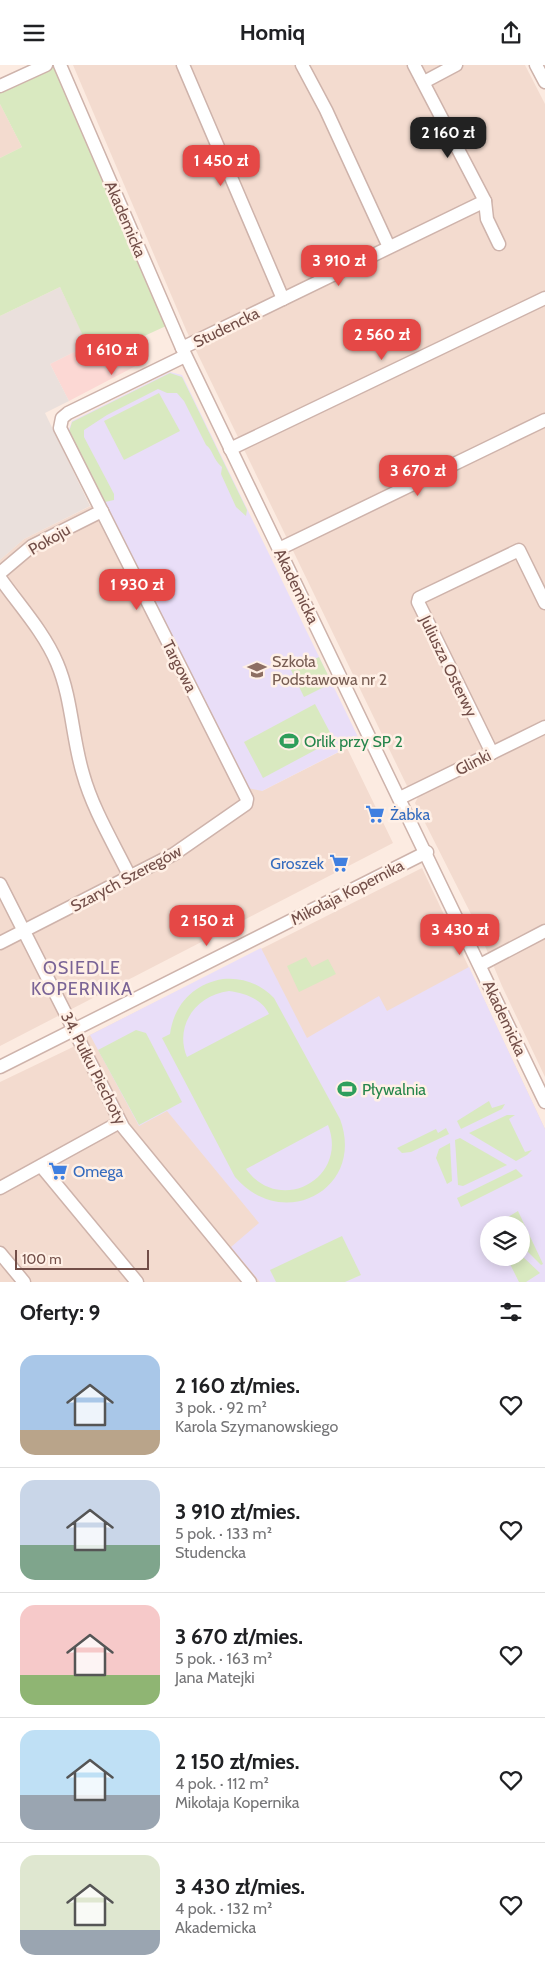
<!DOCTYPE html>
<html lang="pl">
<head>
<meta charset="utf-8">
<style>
	body { margin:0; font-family:Cabin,sans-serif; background:#f6f6f6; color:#202124; height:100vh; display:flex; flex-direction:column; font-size:19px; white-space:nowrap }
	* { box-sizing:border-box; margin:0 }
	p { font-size:16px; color:#757577 }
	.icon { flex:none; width:28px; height:28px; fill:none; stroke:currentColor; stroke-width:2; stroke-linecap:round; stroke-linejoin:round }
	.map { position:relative; height:1217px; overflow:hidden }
	.panel { display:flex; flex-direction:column; background:#fff; flex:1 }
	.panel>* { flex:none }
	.buttons { position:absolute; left:480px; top:1151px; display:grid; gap:10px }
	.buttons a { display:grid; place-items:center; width:50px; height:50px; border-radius:50%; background:#fff; box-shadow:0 2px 12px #0003; font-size:25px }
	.scale { position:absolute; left:15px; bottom:12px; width:134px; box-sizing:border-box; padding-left:5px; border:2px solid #724e48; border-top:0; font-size:14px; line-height:18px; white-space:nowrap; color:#724e48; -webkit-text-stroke:4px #fff0e6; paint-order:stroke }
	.price { position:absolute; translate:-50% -42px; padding:0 11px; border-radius:10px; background:#e54846; color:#fff; font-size:16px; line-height:32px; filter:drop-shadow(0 1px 2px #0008) }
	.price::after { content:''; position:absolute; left:50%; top:30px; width:15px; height:11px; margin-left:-8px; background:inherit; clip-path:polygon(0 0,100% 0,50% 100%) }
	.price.selected { background:#222; color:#fff }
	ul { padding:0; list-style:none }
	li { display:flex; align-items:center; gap:15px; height:125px; padding:0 20px }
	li+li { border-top:1px solid #e0e0e0 }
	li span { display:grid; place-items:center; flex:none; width:140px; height:100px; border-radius:15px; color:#555 }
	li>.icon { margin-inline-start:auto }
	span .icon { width:60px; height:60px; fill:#fffc; stroke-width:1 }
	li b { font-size:21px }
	h2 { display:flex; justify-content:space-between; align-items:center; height:60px; padding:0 20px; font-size:21px }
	header { display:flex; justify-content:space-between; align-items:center; height:65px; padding:0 20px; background:#fff; font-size:22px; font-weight:800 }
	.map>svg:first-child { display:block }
	.residential { fill:#f3dbcf; fill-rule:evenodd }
	.commercial { fill:#fcd8d4 }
	.industrial { fill:#eae0dc }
	.education { fill:#e9def8; fill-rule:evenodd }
	.green { fill:#d9e9c0; fill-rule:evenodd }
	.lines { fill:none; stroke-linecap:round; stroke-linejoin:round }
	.minor-casing { stroke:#ceb3ab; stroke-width:15 }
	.minor { stroke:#fff; stroke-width:12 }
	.labels { text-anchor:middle; stroke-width:5; stroke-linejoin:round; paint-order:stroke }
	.street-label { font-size:16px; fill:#724e48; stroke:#fff0e6 }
	.education-label { font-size:16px; fill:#785e54; stroke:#fff0e6; text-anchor:start }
	.leisure-label { font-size:16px; fill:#27864d; stroke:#fff0e6; text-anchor:start }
	.shop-label { font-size:16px; fill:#366cbe; stroke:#fff0e6; text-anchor:start }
	.neighbourhood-label { font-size:18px; letter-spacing:1px; fill:#7a6496; stroke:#fff0e6 }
</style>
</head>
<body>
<header><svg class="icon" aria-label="menu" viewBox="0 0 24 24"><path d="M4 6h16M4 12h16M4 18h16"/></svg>Homiq<svg class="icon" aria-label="share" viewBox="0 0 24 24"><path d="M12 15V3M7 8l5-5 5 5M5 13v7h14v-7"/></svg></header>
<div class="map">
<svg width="545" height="1217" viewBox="0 0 545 1217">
	<rect width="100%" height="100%" fill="#fcebe1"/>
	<g class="residential">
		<path d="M73,0H525L545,39V655L408,723L187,267Z"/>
		<path d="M0,39L22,82L0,93Z"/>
		<path d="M103,435L262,726L347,683L393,778L0,981V495L24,474Z"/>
		<path d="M545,670V1012L502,921L474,855L415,738L418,732Z"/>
		<path d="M422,803L545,1064V1217H0V1017L73,982L90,970ZM489,1160H521V1192H489Z"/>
	</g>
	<path class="commercial" d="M139,275L149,294L69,336L50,299L88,280L94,294Z"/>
	<path class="industrial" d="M60,222L88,280L50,299L69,336L45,348L90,441L24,474L0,495V251Z"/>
	<g class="education">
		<path d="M170,307L182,310L360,676L262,726L248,723L68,367L72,356Z"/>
		<path d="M261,883L307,973L379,931L387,946L469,902L545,1064V1217H260L231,1182L259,1158L167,1046L139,1061L90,970ZM489,1160H521V1192H489Z"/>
	</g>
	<g class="green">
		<path d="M55,0L166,261L94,294L60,222L0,251V93L22,82L0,39V26Z"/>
		<path d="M170,308L182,312L247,445L246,451L236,442L221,409L222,402C213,395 213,385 206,380L184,336L177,328H167L158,324L107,350L84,365V372L114,429V435L105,437L69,367L72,357Z"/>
		<path d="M159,328L180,366L124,395L104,356Z"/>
		<path d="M319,592L332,618L304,632L291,605Z"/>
		<path d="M315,639L334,675L263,713L244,677Z"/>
		<path d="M306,892L312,902L328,894L336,909L299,927L287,901Z"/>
		<path d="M223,914C243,912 260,919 274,933L340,1054C366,1124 283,1168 235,1112L162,973L170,969C174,939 194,919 223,914ZM229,926C245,928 262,934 269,949L187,992C174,961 196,930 229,926ZM328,1060C349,1113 280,1151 246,1104Z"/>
		<path d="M136,965L146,968L182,1037L139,1060L98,985Z"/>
		<path d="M489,1036L492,1043L505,1039L502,1044L461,1064L457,1056Z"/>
		<path d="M507,1050H515L509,1054L525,1087L532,1085L527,1090L516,1096L469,1068Z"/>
		<path d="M446,1063L449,1069L411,1087L402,1088L397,1083L436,1064L438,1068Z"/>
		<path d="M460,1073L507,1100L463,1121L458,1120L455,1075Z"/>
		<path d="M450,1078L452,1116L447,1119L436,1093L439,1084Z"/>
		<path d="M516,1104L523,1111L461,1142L457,1133Z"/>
		<path d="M518,1146L543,1199L541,1200L522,1181L521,1160H512L508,1152Z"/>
		<path d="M342,1171L361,1210L345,1217H276L270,1205Z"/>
		<path d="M521,1190L540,1208L526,1217H519L507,1193L521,1192Z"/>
	</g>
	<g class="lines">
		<g class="minor-casing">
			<g id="minor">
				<path d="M60,0L182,283L545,1037"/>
				<path d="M183,0L283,234"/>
				<path d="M302,0L326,45L389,182"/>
				<path d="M414,0L485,136L487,154L499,179"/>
				<path d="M536,0L545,17"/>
				<path d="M424,17L456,0"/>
				<path d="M0,21L46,0"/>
				<path d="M182,283L485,136"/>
				<path d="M230,384L545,233"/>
				<path d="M279,484L545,355"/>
				<path d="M0,508L32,481L102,446"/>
				<path d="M0,513C19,540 44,567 57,598C72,633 72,673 83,709C93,745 114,779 130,812"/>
				<path d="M492,688L418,537L419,533L519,485L545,538"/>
				<path d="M400,733L545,662"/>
				<path d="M0,819L123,1062L250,1217"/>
				<path d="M0,878L174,789L246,739L247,734L60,363L62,353L68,348L185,291"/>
				<path d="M480,900L545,866"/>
				<path d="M0,1002L427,787"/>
				<path d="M41,1101L137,1217"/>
				<path d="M0,1123L120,1057"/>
				<path d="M0,1188L24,1217"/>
			</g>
		</g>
		<use href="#minor" class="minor"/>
	</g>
	<defs>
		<g id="school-bare" transform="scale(1.5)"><path d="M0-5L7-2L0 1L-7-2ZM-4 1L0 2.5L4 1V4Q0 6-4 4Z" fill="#8d6e63" stroke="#fff0e6" stroke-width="2.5" paint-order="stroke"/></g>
		<g id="stadium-bare" transform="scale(1.5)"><path d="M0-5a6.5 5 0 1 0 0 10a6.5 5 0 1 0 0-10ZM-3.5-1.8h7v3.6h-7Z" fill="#2e9e5b" stroke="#fff0e6" stroke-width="2.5" paint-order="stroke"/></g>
		<g id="supermarket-bare" transform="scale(1.5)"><path d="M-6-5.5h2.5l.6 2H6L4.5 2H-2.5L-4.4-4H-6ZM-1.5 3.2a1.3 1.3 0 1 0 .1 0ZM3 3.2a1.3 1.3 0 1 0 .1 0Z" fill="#3f7fe0" stroke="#fff0e6" stroke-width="2.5" paint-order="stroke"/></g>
	</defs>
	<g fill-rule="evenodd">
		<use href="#school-bare" x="257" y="605"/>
		<use href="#stadium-bare" x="289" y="676"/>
		<use href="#supermarket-bare" x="375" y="749"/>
		<use href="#supermarket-bare" x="339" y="798"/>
		<use href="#stadium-bare" x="347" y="1024"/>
		<use href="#supermarket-bare" x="58" y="1106"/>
	</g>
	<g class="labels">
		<g class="street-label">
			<text transform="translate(126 154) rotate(67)" y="6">Akademicka</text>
			<text transform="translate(226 262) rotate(-26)" y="6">Studencka</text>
			<text transform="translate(49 474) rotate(-30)" y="6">Pokoju</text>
			<text transform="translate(297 521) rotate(64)" y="6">Akademicka</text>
			<text transform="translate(180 601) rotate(63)" y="6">Targowa</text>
			<text transform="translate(449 601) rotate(64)" y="6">Juliusza Osterwy</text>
			<text transform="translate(473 697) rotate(-27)" y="6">Glinki</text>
			<text transform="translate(126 813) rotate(-28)" y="6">Szarych Szeregów</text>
			<text transform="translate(347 827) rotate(-27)" y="6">Mikołaja Kopernika</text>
			<text transform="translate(505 953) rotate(65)" y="6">Akademicka</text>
			<text transform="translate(94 1003) rotate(63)" y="6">34. Pułku Piechoty</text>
		</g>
		<g class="education-label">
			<text x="272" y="602">Szkoła<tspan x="272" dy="18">Podstawowa nr 2</tspan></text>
		</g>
		<g class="leisure-label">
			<text x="304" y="682">Orlik przy SP 2</text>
			<text x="362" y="1030">Pływalnia</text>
		</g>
		<g class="shop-label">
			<text x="390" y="755">Żabka</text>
			<text x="324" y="804" text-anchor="end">Groszek</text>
			<text x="73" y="1112">Omega</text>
		</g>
		<g class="neighbourhood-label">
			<text x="82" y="909">OSIEDLE<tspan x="82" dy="21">KOPERNIKA</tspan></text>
		</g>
	</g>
</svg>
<div class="buttons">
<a><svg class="icon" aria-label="layers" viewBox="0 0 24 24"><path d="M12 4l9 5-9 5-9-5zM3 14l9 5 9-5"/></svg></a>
</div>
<div class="scale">100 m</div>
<b class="price selected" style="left:448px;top:94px">2 160 zł</b>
<b class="price" style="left:221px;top:122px">1 450 zł</b>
<b class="price" style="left:339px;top:222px">3 910 zł</b>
<b class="price" style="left:382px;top:296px">2 560 zł</b>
<b class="price" style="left:112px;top:311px">1 610 zł</b>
<b class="price" style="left:418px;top:432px">3 670 zł</b>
<b class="price" style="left:137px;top:546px">1 930 zł</b>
<b class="price" style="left:207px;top:882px">2 150 zł</b>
<b class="price" style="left:460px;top:891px">3 430 zł</b>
</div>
<section class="panel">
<h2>Oferty: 9<svg class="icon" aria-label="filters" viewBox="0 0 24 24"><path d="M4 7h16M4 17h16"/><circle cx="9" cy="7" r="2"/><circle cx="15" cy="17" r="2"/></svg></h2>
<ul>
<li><span style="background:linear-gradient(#a9c7e8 75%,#b9a48a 0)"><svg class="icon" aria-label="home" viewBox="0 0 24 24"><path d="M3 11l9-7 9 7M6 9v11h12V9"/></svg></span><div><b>2 160 zł/mies.</b><p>3 pok. · 92 m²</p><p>Karola Szymanowskiego</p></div><svg class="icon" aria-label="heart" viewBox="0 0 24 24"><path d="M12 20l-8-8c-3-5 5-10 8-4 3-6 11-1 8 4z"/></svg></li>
<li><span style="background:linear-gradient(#c9d6e8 65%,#7fa58c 0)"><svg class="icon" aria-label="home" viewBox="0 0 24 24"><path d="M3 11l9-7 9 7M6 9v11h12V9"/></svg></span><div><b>3 910 zł/mies.</b><p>5 pok. · 133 m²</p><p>Studencka</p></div><svg class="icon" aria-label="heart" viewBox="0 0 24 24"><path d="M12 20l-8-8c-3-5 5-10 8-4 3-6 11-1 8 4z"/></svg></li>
<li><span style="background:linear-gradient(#f6c9c9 70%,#8fb573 0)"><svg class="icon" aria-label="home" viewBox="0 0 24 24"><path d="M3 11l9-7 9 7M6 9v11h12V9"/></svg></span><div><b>3 670 zł/mies.</b><p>5 pok. · 163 m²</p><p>Jana Matejki</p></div><svg class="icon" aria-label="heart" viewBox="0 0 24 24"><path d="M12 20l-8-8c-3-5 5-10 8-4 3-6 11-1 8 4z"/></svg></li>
<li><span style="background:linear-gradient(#bfe0f5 65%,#9aa5b1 0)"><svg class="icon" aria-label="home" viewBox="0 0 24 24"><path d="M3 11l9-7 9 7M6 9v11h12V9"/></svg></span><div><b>2 150 zł/mies.</b><p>4 pok. · 112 m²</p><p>Mikołaja Kopernika</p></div><svg class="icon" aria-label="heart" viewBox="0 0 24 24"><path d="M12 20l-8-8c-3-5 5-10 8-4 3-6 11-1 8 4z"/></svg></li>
<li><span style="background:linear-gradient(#dfe7d0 75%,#9aa5b1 0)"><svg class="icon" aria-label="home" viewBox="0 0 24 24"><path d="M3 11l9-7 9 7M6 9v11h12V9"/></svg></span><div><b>3 430 zł/mies.</b><p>4 pok. · 132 m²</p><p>Akademicka</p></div><svg class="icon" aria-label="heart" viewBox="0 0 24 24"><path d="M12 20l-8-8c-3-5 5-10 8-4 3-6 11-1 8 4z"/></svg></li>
</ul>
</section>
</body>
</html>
